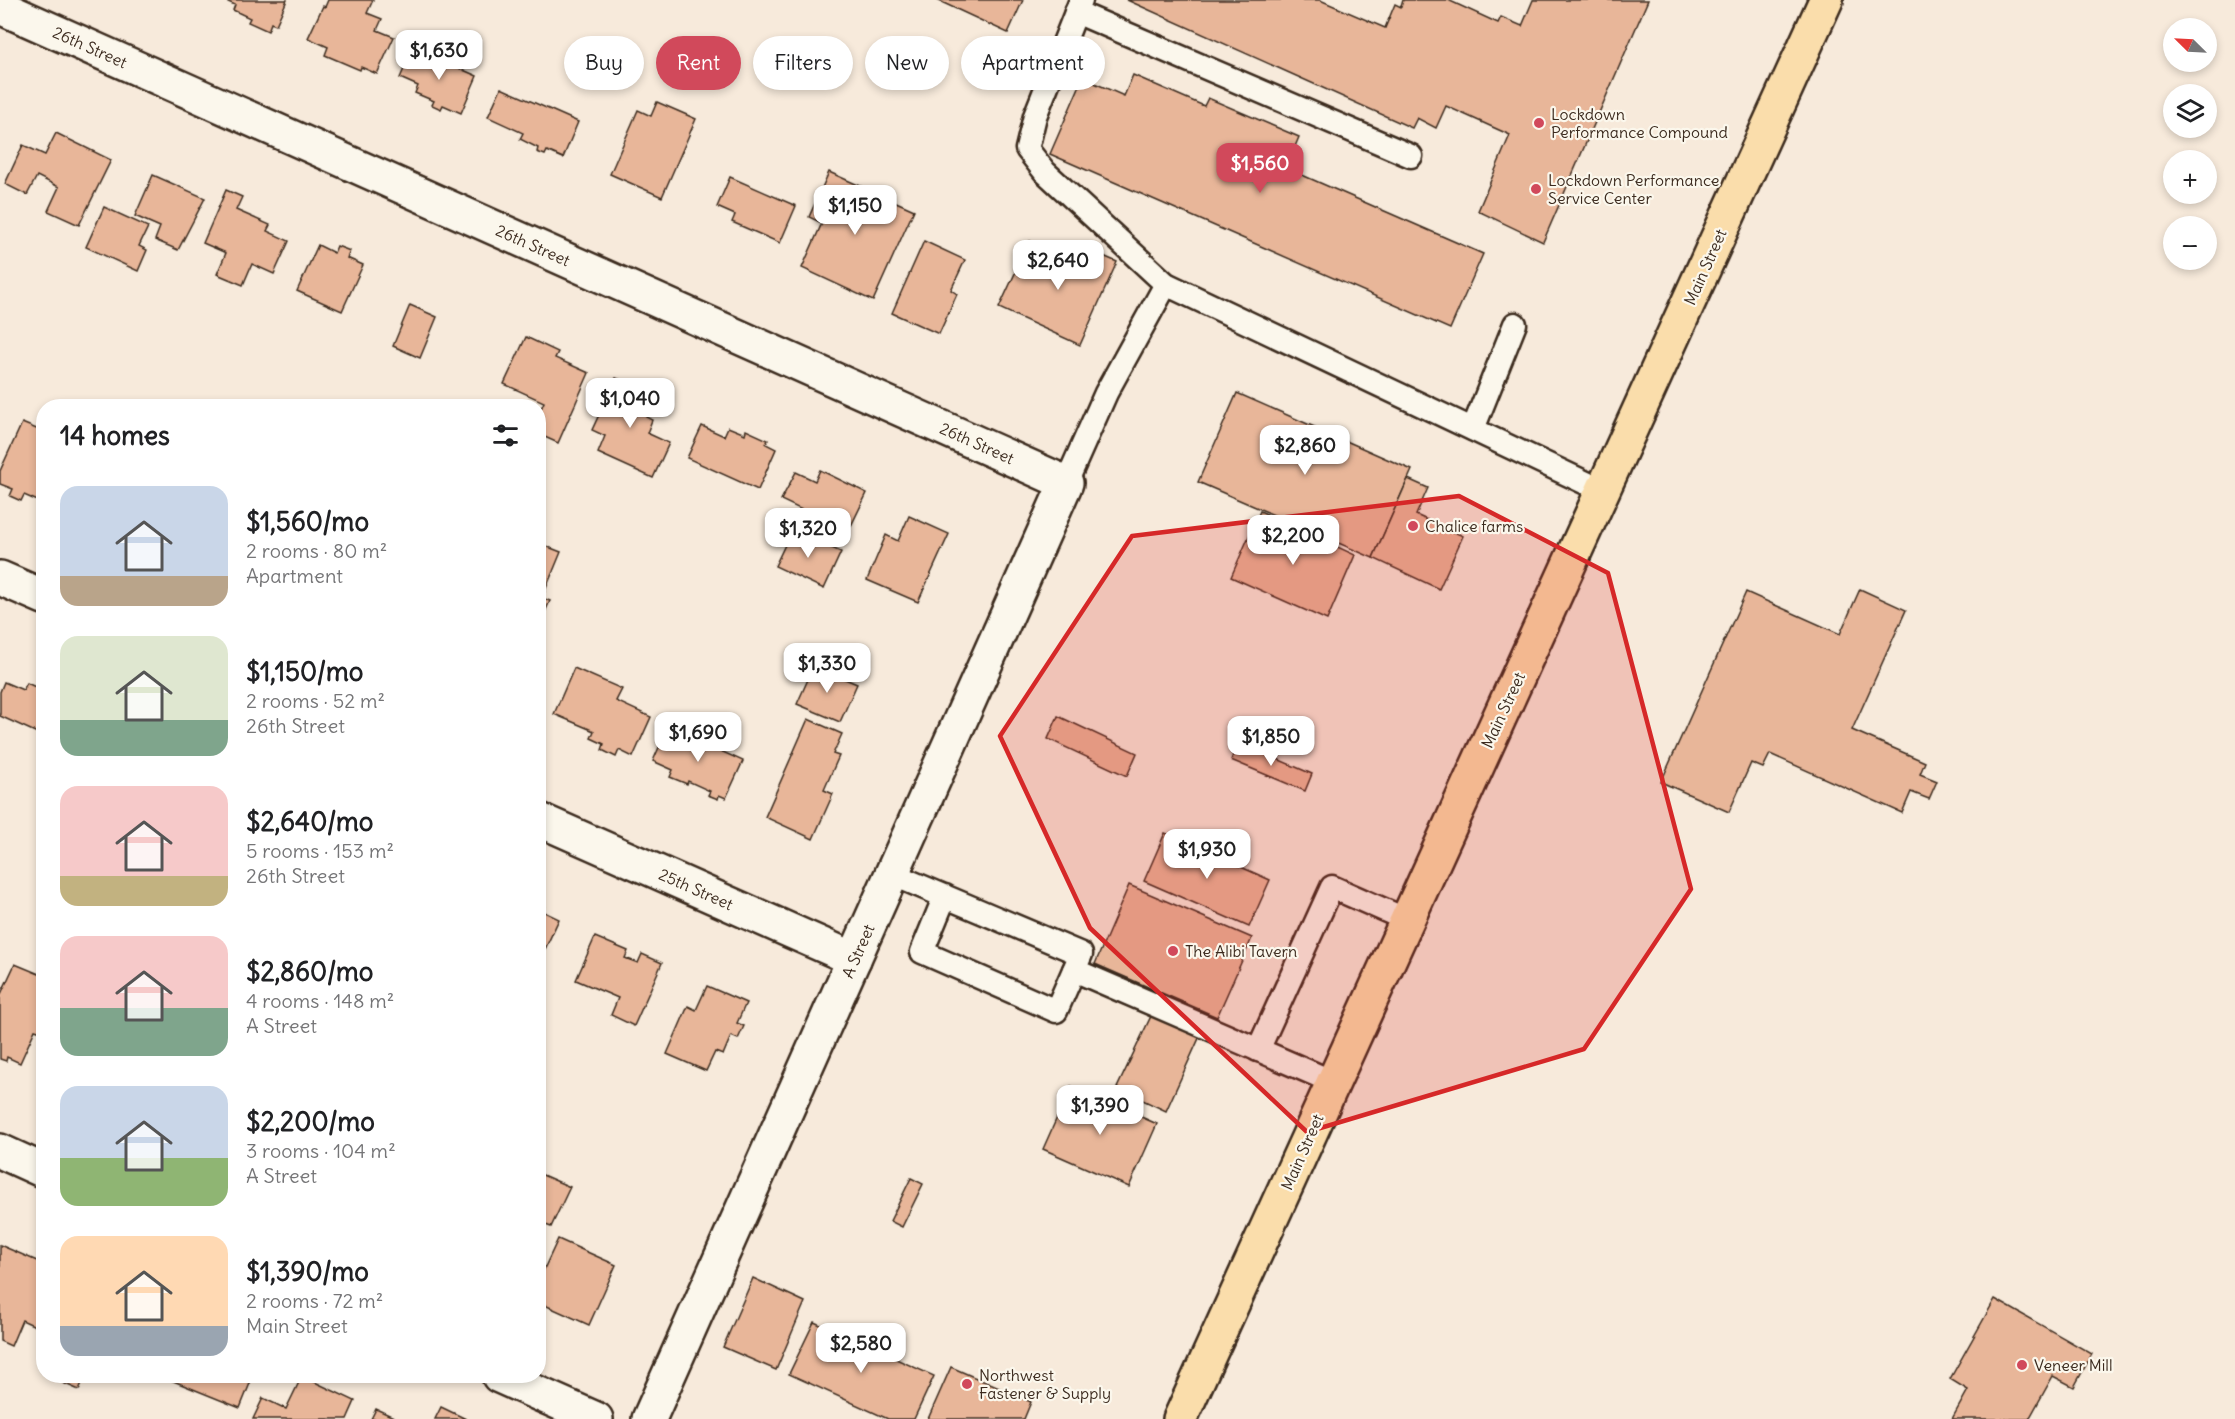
<!DOCTYPE html>
<html lang="en">
<head>
<meta charset="utf-8">
<style>
	body { margin:0; font-family:Delius,sans-serif; background:#f6f6f6; color:#202124; height:100vh; display:flex; flex-direction:column; font-size:22px; white-space:nowrap }
	* { box-sizing:border-box; margin:0 }
	p { font-size:20px; color:#757577 }
	.icon { flex:none; width:33px; height:33px; fill:none; stroke:currentColor; stroke-width:2; stroke-linecap:round; stroke-linejoin:round }
	.map { position:relative; flex:1; overflow:hidden }
	.sheet { position:absolute; left:36px; top:399px; width:510px; height:984px; display:flex; flex-direction:column; background:#fff; border-radius:24px; box-shadow:0 3px 9px #0003 }
	.sheet>* { flex:none }
	.top-card { position:absolute; left:564px; top:36px; width:570px; height:54px; display:flex; gap:12px }
	.needle { width:39px; rotate:294deg }
	.fabs { position:absolute; left:2163px; top:18px; display:grid; gap:12px }
	.fabs a { display:grid; place-items:center; width:54px; height:54px; border-radius:50%; background:#fff; box-shadow:0 3px 9px #0003; font-size:30px }
	.price { position:absolute; translate:-50% -51px; padding:0 14px; border-radius:12px; background:#fff; color:#222; font-size:20px; line-height:39px; filter:drop-shadow(0 2px 3px #0008) }
	.price::after { content:''; position:absolute; left:50%; top:36px; width:18px; height:14px; margin-left:-9px; background:inherit; clip-path:polygon(0 0,100% 0,50% 100%) }
	.price.active { background:#d1495b; color:#fff }
	ul { padding:0; list-style:none }
	li { display:flex; align-items:center; gap:18px; height:150px; padding:0 24px }
	li span { display:grid; place-items:center; flex:none; width:168px; height:120px; border-radius:18px; color:#555 }
	li>.icon { margin-inline-start:auto }
	span .icon { width:72px; height:72px; fill:#fffc; stroke-width:1 }
	li b { font-size:26px }
	h2 { display:flex; justify-content:space-between; align-items:center; height:72px; padding:0 24px; font-size:26px }
	.chip { padding:0 21px; border-radius:27px; background:#fff; box-shadow:0 3px 9px #0003; font-size:21px; line-height:54px }
	.chip.active { background:#d1495b; color:#fff }
	.map>svg:first-child { display:block }
	.building { fill:#e8b699; stroke:#3b2a1e; stroke-width:1.5 }
	.lines { fill:none; stroke-linecap:round; stroke-linejoin:round }
	.lane-casing { stroke:#3b2a1e; stroke-width:27 }
	.street-casing { stroke:#3b2a1e; stroke-width:38 }
	.primary-casing { stroke:#3b2a1e; stroke-width:38 }
	.lane { stroke:#fbf7ec; stroke-width:22 }
	.street { stroke:#fbf7ec; stroke-width:33 }
	.primary { stroke:#faddab; stroke-width:33 }
	.marked { fill:#d62828; fill-opacity:0.2; stroke:#d62828; stroke-width:4.5; stroke-linejoin:round }
	.poi-dot { fill:#d1495b; stroke:#fbf7ec; stroke-width:2 }
	.labels { text-anchor:middle; stroke-width:4.5; stroke-linejoin:round; paint-order:stroke }
	.street-label { font-size:16px; fill:#3b2a1e; stroke:#fbf7ec }
	.poi-label { font-size:16px; fill:#3b2a1e; stroke:#fbf7ec; text-anchor:start }
</style>
</head>
<body>
<div class="map">
<svg width="2235" height="1419" viewBox="0 0 2235 1419">
	<rect width="100%" height="100%" fill="#f7eadb"/>
	<filter id="ink" filterUnits="userSpaceOnUse"><feTurbulence type="fractalNoise" baseFrequency=".0167" numOctaves="2"/><feDisplacementMap in="SourceGraphic" scale="12" xChannelSelector="R" yChannelSelector="G"/><feConvolveMatrix kernelMatrix="1 2 1 2 8 2 1 2 1" color-interpolation-filters="sRGB"/></filter>
	<g filter="url(#ink)">
		<g class="building">
			<path d="M224,0H287L276,25L271,23L268,31L248,22L250,18L233,10L235,5Z"/>
			<path d="M328,0H373L367,13L382,19L377,30L394,37L377,74L361,67L360,70L325,55L328,47L308,38L323,6L325,7Z"/>
			<path d="M937,0H1023L1008,33Z"/>
			<path d="M1127,0H1320L1385,28L1395,4L1401,7L1403,0H1448L1498,23L1501,17L1522,26L1533,0H1648L1543,242L1478,211L1510,135L1446,106L1436,128L1417,118L1412,128Z"/>
			<path d="M413,48L477,76L461,113L443,105L441,109L432,105L434,101L415,93L418,86L400,78Z"/>
			<path d="M1133,75L1204,106L1208,98L1299,137L1286,168L1483,254L1450,329L1050,154L1083,78L1124,96Z"/>
			<path d="M501,88L578,122L563,158L547,151L545,155L537,152L538,148L520,139L523,133L488,117Z"/>
			<path d="M657,102L696,119L662,197L610,174L638,110L651,116Z"/>
			<path d="M56,133L111,160L79,225L48,211L59,187L37,176L27,195L5,184L23,145L45,155Z"/>
			<path d="M829,172L914,210L873,301L802,268L822,223L809,217Z"/>
			<path d="M153,175L205,198L178,250L155,240L160,227L135,216Z"/>
			<path d="M730,177L796,206L780,243L732,222L735,215L717,207Z"/>
			<path d="M226,190L242,197L236,210L270,225L267,231L289,241L274,274L252,264L243,285L217,274L226,253L203,243Z"/>
			<path d="M104,207L148,227L139,246L147,250L138,271L86,247Z"/>
			<path d="M924,241L965,260L951,290L957,294L939,334L892,313Z"/>
			<path d="M1030,241L1085,266L1092,251L1117,262L1080,345L999,308Z"/>
			<path d="M318,245L334,253L337,246L350,251L347,258L363,265L342,311L297,291Z"/>
			<path d="M410,305L437,317L420,358L393,346Z"/>
			<path d="M526,337L558,352L555,358L589,373L558,443L538,434V415L544,402L504,384Z"/>
			<path d="M616,378L656,395L646,417L652,420L647,433L669,443L653,478L598,453L605,436L592,430Z"/>
			<path d="M1237,393L1412,470L1373,558L1198,482Z"/>
			<path d="M22,423L44,432V494L40,502L24,495L21,501L10,496L13,489L0,484V471Z"/>
			<path d="M702,426L724,436L728,427L745,434L746,430L768,440L766,444L776,449L758,490L687,458Z"/>
			<path d="M820,470L867,493L848,532L781,500L796,472L815,481Z"/>
			<path d="M1408,479L1428,488L1416,515L1463,536L1439,589L1373,558Z"/>
			<path d="M1260,511L1355,555L1327,620L1231,577Z"/>
			<path d="M909,516L949,534L918,602L867,580L886,535L898,541Z"/>
			<path d="M792,530L841,552L824,589L775,566Z"/>
			<path d="M538,543L561,552L542,598L550,601L538,627Z"/>
			<path d="M1860,589L1906,610L1852,730L1925,762L1920,774L1937,781L1929,799L1911,792L1902,813L1770,754L1763,768L1751,763L1729,812L1661,782L1746,592L1840,634Z"/>
			<path d="M814,666L857,684L840,722L797,704Z"/>
			<path d="M574,668L622,689L616,701L651,717L633,757L619,750L616,757L602,750L604,744L591,738L594,731L554,714Z"/>
			<path d="M4,682L23,690L27,683L44,691V736L0,716V692Z"/>
			<path d="M1058,716L1137,753L1127,776L1048,739Z"/>
			<path d="M808,719L842,734L833,754L839,756L824,790L833,794L813,839L765,817Z"/>
			<path d="M668,727L743,761L726,798L719,795L718,799L708,795L710,791L688,781L687,784L670,777L673,770L653,761Z"/>
			<path d="M1238,742L1312,774L1305,791L1231,760Z"/>
			<path d="M1165,833L1270,880L1249,927L1144,881Z"/>
			<path d="M1129,885L1252,938L1217,1017L1095,964Z"/>
			<path d="M538,902L545,905L542,911L559,919L540,960Z"/>
			<path d="M595,937L628,951L625,958L638,963L642,954L662,963L634,1026L611,1015L618,998L576,980Z"/>
			<path d="M15,964L44,976V1033L35,1030L20,1063L7,1057L6,1061L0,1059V996Z"/>
			<path d="M707,986L746,1003L737,1023L744,1026L738,1039L731,1036L723,1055L715,1052L706,1071L667,1054L688,1006L696,1010Z"/>
			<path d="M1152,1014L1200,1036L1166,1111L1117,1088Z"/>
			<path d="M1071,1086L1157,1124L1129,1187L1043,1149Z"/>
			<path d="M538,1173L570,1187L551,1227L538,1222Z"/>
			<path d="M911,1178L923,1184L902,1227L890,1221Z"/>
			<path d="M558,1239L616,1265L589,1325L538,1302V1282Z"/>
			<path d="M0,1245L44,1264V1330L22,1320L11,1346L0,1341Z"/>
			<path d="M753,1278L805,1302L776,1370L723,1347Z"/>
			<path d="M1995,1299L2092,1354L2074,1387L2053,1376L2029,1419H1952L1968,1390L1950,1379Z"/>
			<path d="M814,1322L934,1376L914,1419H888L789,1374Z"/>
			<path d="M951,1367L1031,1402L1024,1419H928Z"/>
			<path d="M47,1376H85L79,1390Z"/>
			<path d="M161,1376H253L240,1408Z"/>
			<path d="M302,1376L355,1401L347,1419H253L263,1398L286,1409Z"/>
			<path d="M441,1407L466,1419H435Z"/>
			<path d="M376,1409L398,1419H371Z"/>
		</g>
		<g class="lines">
			<g class="lane-casing">
				<g id="lane">
					<path d="M1081,0L1035,116L1027,149L1045,172L1166,284L1603,491"/>
					<path d="M1076,12L1411,156"/>
					<path d="M1473,429L1515,324"/>
					<path d="M1066,483L1106,393L1166,284"/>
					<path d="M892,874L1081,954L1056,1011L922,952L945,896"/>
					<path d="M1074,970L1333,1082"/>
					<path d="M1258,1050L1332,887L1407,920"/>
				</g>
			</g>
			<g class="street-casing">
				<g id="street">
					<path d="M0,7L1066,483L649,1419"/>
					<path d="M0,578L44,597"/>
					<path d="M538,819L854,959"/>
					<path d="M0,1151L44,1171"/>
					<path d="M499,1376L596,1419"/>
				</g>
			</g>
			<g class="primary-casing">
				<path id="primary" d="M1180,1419L1826,0"/>
			</g>
			<use href="#lane" class="lane"/>
			<use href="#street" class="street"/>
			<use href="#primary" class="primary"/>
		</g>
	</g>
	<path class="marked" d="M1459,496L1608,573L1691,889L1584,1049L1307,1132L1090,928L1000,736L1132,536Z"/>
	<g class="poi-dot">
		<circle cx="1539" cy="123" r="6"/>
		<circle cx="1536" cy="189" r="6"/>
		<circle cx="1413" cy="526" r="6"/>
		<circle cx="1173" cy="951" r="6"/>
		<circle cx="2022" cy="1365" r="6"/>
		<circle cx="967" cy="1384" r="6"/>
	</g>
	<g class="labels">
		<g class="street-label">
			<text transform="translate(90 47) rotate(24)" y="6">26th Street</text>
			<text transform="translate(533 245) rotate(24)" y="6">26th Street</text>
			<text transform="translate(1705 267) rotate(-66)" y="6">Main Street</text>
			<text transform="translate(977 443) rotate(24)" y="6">26th Street</text>
			<text transform="translate(1503 710) rotate(-65)" y="6">Main Street</text>
			<text transform="translate(696 889) rotate(24)" y="6">25th Street</text>
			<text transform="translate(858 951) rotate(-66)" y="6">A Street</text>
			<text transform="translate(1302 1152) rotate(-66)" y="6">Main Street</text>
		</g>
		<g class="poi-label">
			<text x="1551" y="120">Lockdown<tspan x="1551" dy="18">Performance Compound</tspan></text>
			<text x="1548" y="186">Lockdown Performance<tspan x="1548" dy="18">Service Center</tspan></text>
			<text x="1425" y="532">Chalice farms</text>
			<text x="1185" y="957">The Alibi Tavern</text>
			<text x="2034" y="1371">Veneer Mill</text>
			<text x="979" y="1381">Northwest<tspan x="979" dy="18">Fastener &amp; Supply</tspan></text>
		</g>
	</g>
</svg>
<div class="fabs">
<a><svg class="needle" viewBox="-14 -14 28 28"><path d="M0-13l5 13h-10z" fill="#e53935"/><path d="M0 13l5-13h-10z" fill="#757577"/></svg></a>
<a><svg class="icon" aria-label="layers" viewBox="0 0 24 24"><path d="M12 4l9 5-9 5-9-5zM3 14l9 5 9-5"/></svg></a>
<a>+</a>
<a>−</a>
</div>
<b class="price" style="left:439px;top:81px">$1,630</b>
<b class="price active" style="left:1260px;top:194px">$1,560</b>
<b class="price" style="left:855px;top:236px">$1,150</b>
<b class="price" style="left:1058px;top:291px">$2,640</b>
<b class="price" style="left:630px;top:429px">$1,040</b>
<b class="price" style="left:1305px;top:476px">$2,860</b>
<b class="price" style="left:808px;top:559px">$1,320</b>
<b class="price" style="left:1293px;top:566px">$2,200</b>
<b class="price" style="left:827px;top:694px">$1,330</b>
<b class="price" style="left:698px;top:763px">$1,690</b>
<b class="price" style="left:1271px;top:767px">$1,850</b>
<b class="price" style="left:1207px;top:880px">$1,930</b>
<b class="price" style="left:1100px;top:1136px">$1,390</b>
<b class="price" style="left:861px;top:1374px">$2,580</b>
<div class="top-card">
<a class="chip">Buy</a>
<a class="chip active">Rent</a>
<a class="chip">Filters</a>
<a class="chip">New</a>
<a class="chip">Apartment</a>
</div>
<section class="sheet">
<h2>14 homes<svg class="icon" aria-label="filters" viewBox="0 0 24 24"><path d="M4 7h16M4 17h16"/><circle cx="9" cy="7" r="2"/><circle cx="15" cy="17" r="2"/></svg></h2>
<ul>
<li><span style="background:linear-gradient(#c9d6e8 75%,#b9a48a 0)"><svg class="icon" aria-label="home" viewBox="0 0 24 24"><path d="M3 11l9-7 9 7M6 9v11h12V9"/></svg></span><div><b>$1,560/mo</b><p>2 rooms · 80 m²</p><p>Apartment</p></div></li>
<li><span style="background:linear-gradient(#dfe7d0 70%,#7fa58c 0)"><svg class="icon" aria-label="home" viewBox="0 0 24 24"><path d="M3 11l9-7 9 7M6 9v11h12V9"/></svg></span><div><b>$1,150/mo</b><p>2 rooms · 52 m²</p><p>26th Street</p></div></li>
<li><span style="background:linear-gradient(#f6c9c9 75%,#c2b280 0)"><svg class="icon" aria-label="home" viewBox="0 0 24 24"><path d="M3 11l9-7 9 7M6 9v11h12V9"/></svg></span><div><b>$2,640/mo</b><p>5 rooms · 153 m²</p><p>26th Street</p></div></li>
<li><span style="background:linear-gradient(#f6c9c9 60%,#7fa58c 0)"><svg class="icon" aria-label="home" viewBox="0 0 24 24"><path d="M3 11l9-7 9 7M6 9v11h12V9"/></svg></span><div><b>$2,860/mo</b><p>4 rooms · 148 m²</p><p>A Street</p></div></li>
<li><span style="background:linear-gradient(#c9d6e8 60%,#8fb573 0)"><svg class="icon" aria-label="home" viewBox="0 0 24 24"><path d="M3 11l9-7 9 7M6 9v11h12V9"/></svg></span><div><b>$2,200/mo</b><p>3 rooms · 104 m²</p><p>A Street</p></div></li>
<li><span style="background:linear-gradient(#ffd9b3 75%,#9aa5b1 0)"><svg class="icon" aria-label="home" viewBox="0 0 24 24"><path d="M3 11l9-7 9 7M6 9v11h12V9"/></svg></span><div><b>$1,390/mo</b><p>2 rooms · 72 m²</p><p>Main Street</p></div></li>
</ul>
</section>
</div>
</body>
</html>
